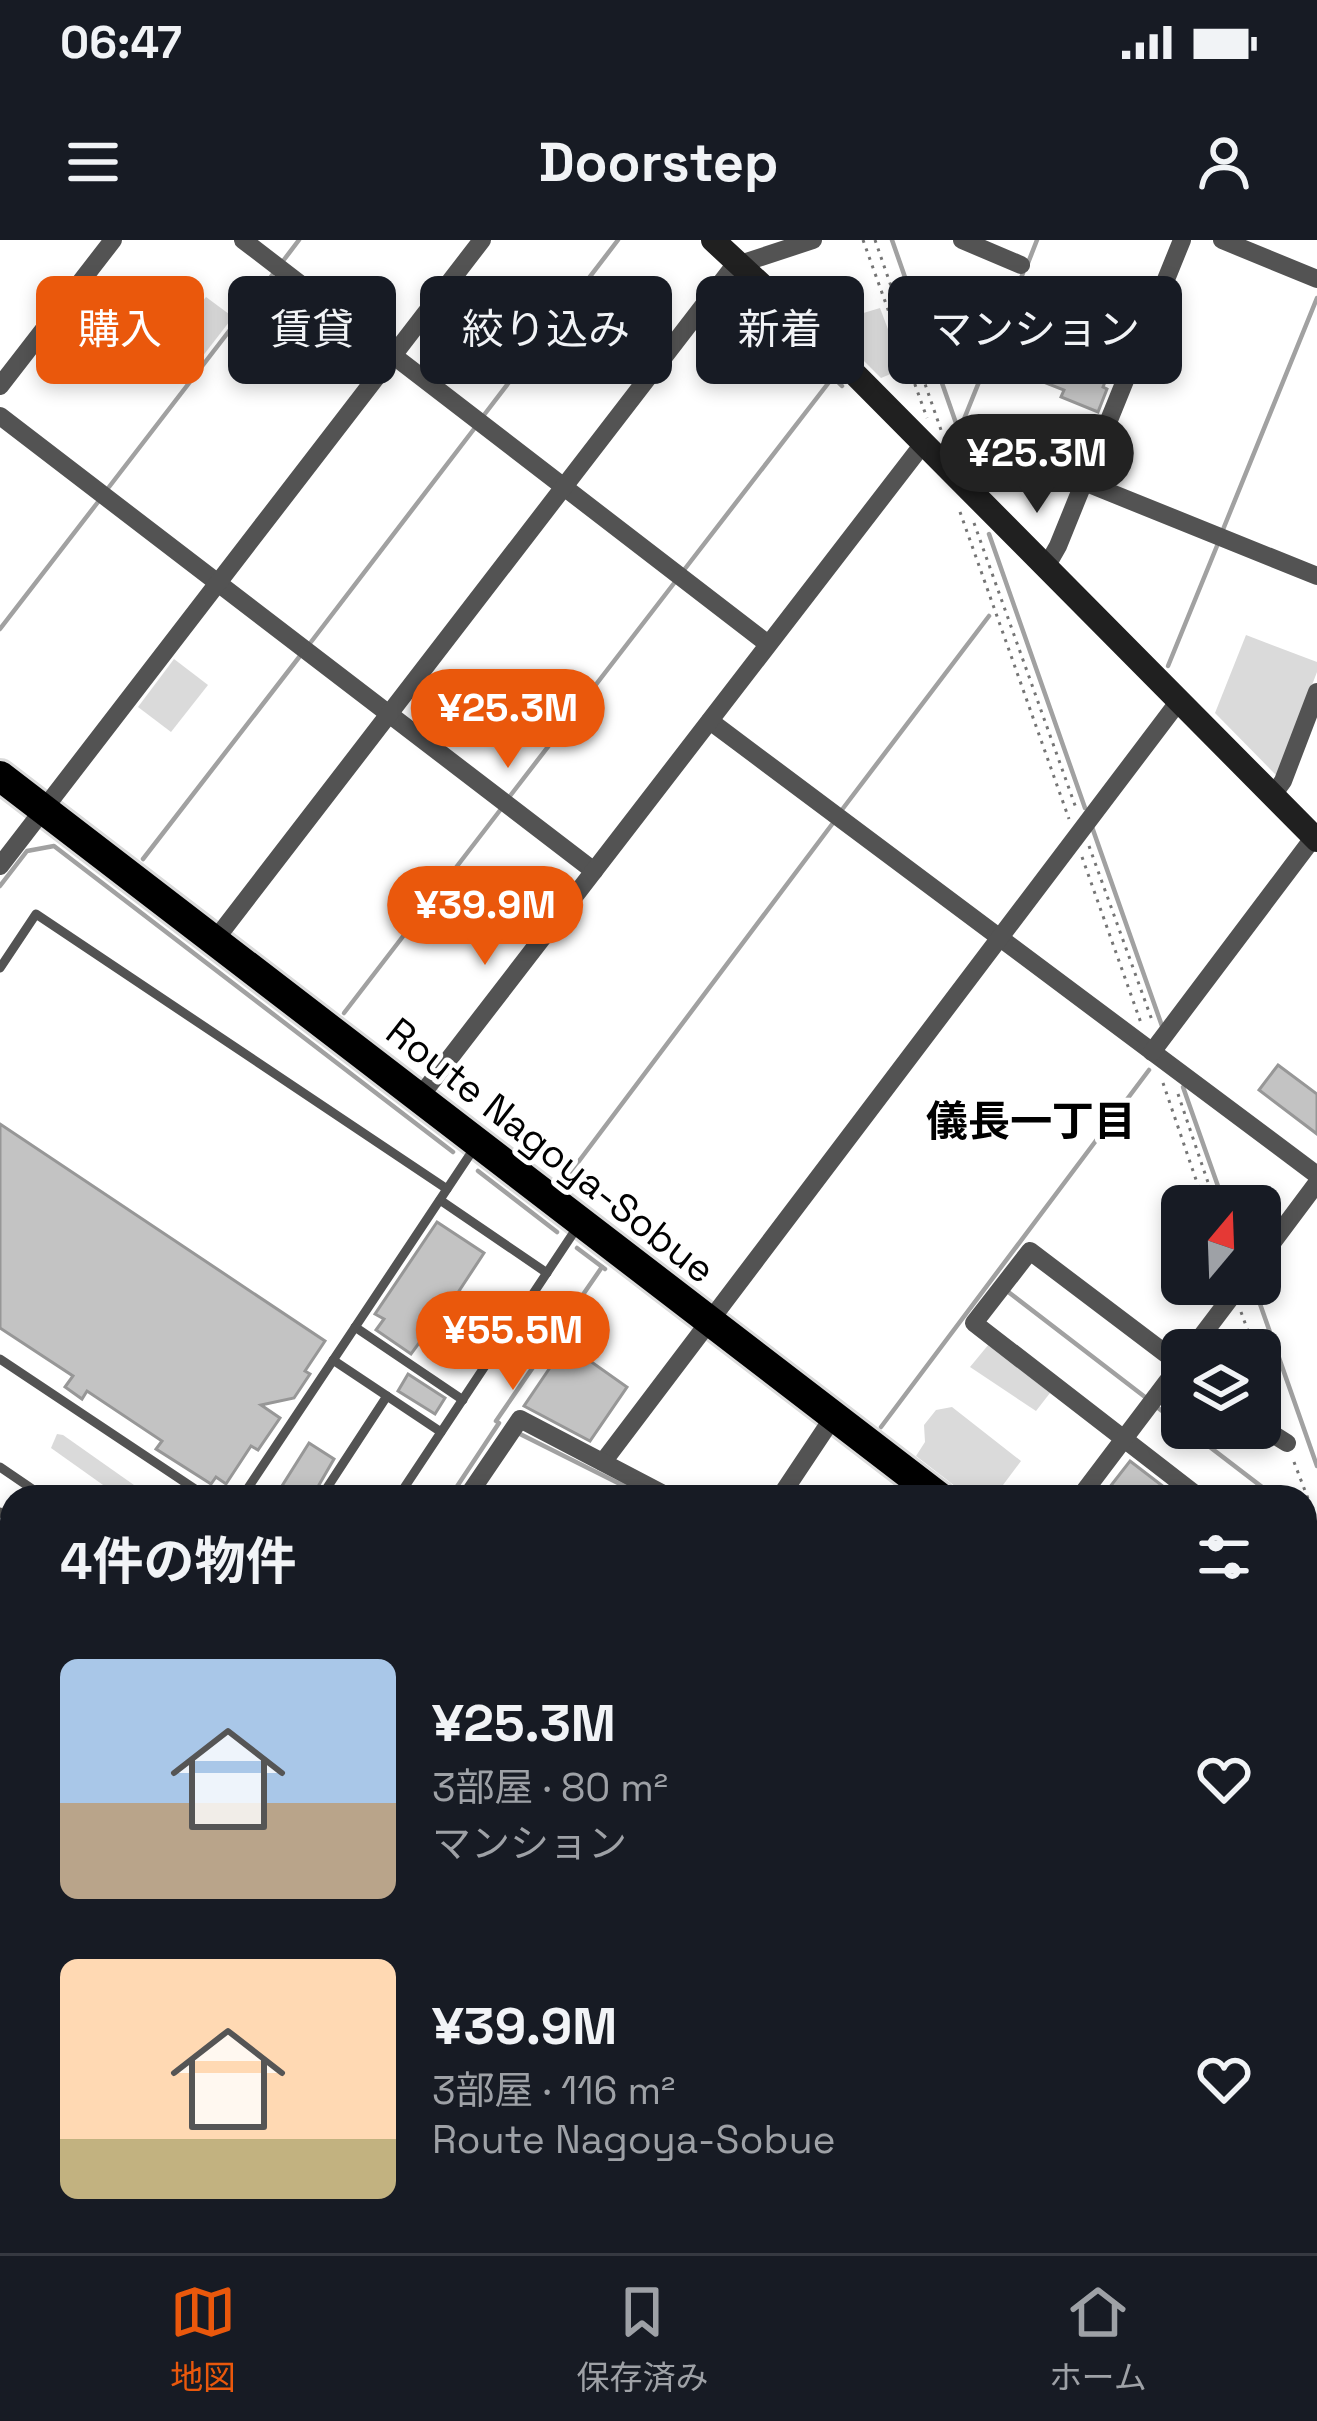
<!DOCTYPE html>
<html lang="ja">
<head>
<meta charset="utf-8">
<style>
	body { margin:0; font-family:"Space Grotesk","Noto Sans JP",sans-serif; background:#242831; color:#f1f3f6; height:100vh; display:flex; flex-direction:column; font-size:45px; white-space:nowrap }
	* { box-sizing:border-box; margin:0 }
	p { font-size:39px; color:#9ea1a6 }
	.icon { flex:none; width:66px; height:66px; fill:none; stroke:currentColor; stroke-width:2; stroke-linecap:round; stroke-linejoin:round }
	.map { position:relative; flex:1; overflow:hidden }
	.drawer { position:absolute; left:0px; top:1245px; width:1317px; height:768px; display:flex; flex-direction:column; background:#171b24; border-radius:36px 36px 0 0; box-shadow:0 6px 18px #0003 }
	.drawer>* { flex:none }
	.top-card { position:absolute; left:36px; top:36px; width:1245px; height:108px; display:flex; gap:24px }
	.needle { width:78px; rotate:19deg }
	.controls { position:absolute; left:1161px; top:945px; display:grid; gap:24px }
	.controls a { display:grid; place-items:center; width:120px; height:120px; border-radius:18px; background:#171b24; box-shadow:0 6px 18px #0003; font-size:60px }
	.price { position:absolute; translate:-50% -102px; padding:0 27px; border-radius:42px; background:#ea580c; color:#fff; font-size:39px; line-height:78px; filter:drop-shadow(0 3px 6px #0008) }
	.price::after { content:''; position:absolute; left:50%; top:72px; width:36px; height:27px; margin-left:-18px; background:inherit; clip-path:polygon(0 0,100% 0,50% 100%) }
	.price.active { background:#222; color:#fff }
	ul { padding:0; list-style:none }
	li { display:flex; align-items:center; gap:36px; height:300px; padding:0 60px }
	li span { display:grid; place-items:center; flex:none; width:336px; height:240px; border-radius:18px; color:#555 }
	li>.icon { margin-inline-start:auto }
	span .icon { width:144px; height:144px; fill:#fffc; stroke-width:1 }
	li b { font-size:51px }
	h2 { display:flex; justify-content:space-between; align-items:center; height:144px; padding:0 60px; font-size:51px }
	.tag { padding:0 42px; border-radius:18px; background:#171b24; box-shadow:0 6px 18px #0003; font-size:42px; line-height:108px }
	.tag.active { background:#ea580c; color:#fff }
	.status { display:flex; justify-content:space-between; align-items:center; height:84px; padding:0 60px; background:#171b24; direction:ltr }
	.status svg { height:33px; fill:currentColor }
	header { display:flex; justify-content:space-between; align-items:center; height:156px; padding:0 60px; background:#171b24; font-size:54px; font-weight:600 }
	.tab-bar { display:flex; justify-content:space-around; align-items:center; height:168px; border-top:3px solid #363941; background:#171b24; font-size:33px; color:#9ea1a6 }
	.tab-bar a { display:grid; justify-items:center; gap:6px }
	.tab-bar .active { color:#ea580c }
	.map>svg:first-child { display:block }
	.green { fill:#dadada }
	.lines { fill:none; stroke-linecap:round; stroke-linejoin:round }
	.stream { stroke:#a1a1a1; stroke-width:4.5 }
	.building { fill:#c3c3c3; stroke:#979797; stroke-width:3 }
	.primary-casing { stroke:#dbdbdb; stroke-width:36 }
	.path { stroke:#757575; stroke-width:3; stroke-dasharray:3 6; stroke-linecap:butt }
	.lane { stroke:#535353; stroke-width:9 }
	.street { stroke:#535353; stroke-width:18 }
	.secondary { stroke:#202020; stroke-width:24 }
	.primary { stroke:#000; stroke-width:30 }
	.labels { text-anchor:middle; stroke-width:10; stroke-linejoin:round; paint-order:stroke }
	.street-label { font-size:39px; fill:#000; stroke:#fff }
	.neighbourhood-label { font-size:42px; font-weight:bold; fill:#000; stroke:#fff }
</style>
</head>
<body>
<div class="status"><b>06:47</b><svg viewBox="0 0 49 12"><path d="M0 12V9h3v3zM5 12V6h3v6zM10 12V3h3v9zM15 12V0h3v12zM26 1h20v11H26zM47 4h2v5h-2z"/></svg></div>
<header><svg class="icon" aria-label="menu" viewBox="0 0 24 24"><path d="M4 6h16M4 12h16M4 18h16"/></svg>Doorstep<svg class="icon" aria-label="person" viewBox="0 0 24 24"><circle cx="12" cy="8" r="4"/><path d="M4 21q1-7 8-7t8 7"/></svg></header>
<div class="map">
<svg width="1317" height="2013" viewBox="0 0 1317 2013">
	<rect width="100%" height="100%" fill="#fff"/>
	<g class="green">
		<path d="M94,33L174,96L152,125L71,63Z"/>
		<path d="M206,57L233,77L202,117L175,96Z"/>
		<path d="M880,68L903,129L881,138L827,84Z"/>
		<path d="M1246,395L1317,422V432L1277,536L1215,473Z"/>
		<path d="M174,419L208,445L171,492L138,467Z"/>
		<path d="M989,1104L1050,1153L1036,1171L970,1127Z"/>
		<path d="M952,1167L1021,1221L994,1257H969L916,1216L925,1202L924,1185L936,1170Z"/>
		<path d="M57,1194L63,1195L151,1257H120L51,1208Z"/>
		<path d="M12,1528V1547L5,1555L12,1560V1876L0,1894V1540Z"/>
	</g>
	<g class="lines">
		<g class="stream">
			<path d="M892,0L971,226"/>
			<path d="M283,21L299,0"/>
			<path d="M1028,23L1037,0"/>
			<path d="M484,175L618,0"/>
			<path d="M962,184L1023,33"/>
			<path d="M109,247L273,34"/>
			<path d="M1222,292L1317,58"/>
			<path d="M989,294L1085,568"/>
			<path d="M684,330L833,137L842,146"/>
			<path d="M0,389L98,262"/>
			<path d="M311,402L474,189"/>
			<path d="M1168,426L1219,301"/>
			<path d="M510,556L675,342"/>
			<path d="M841,571L989,376"/>
			<path d="M1092,587L1162,786"/>
			<path d="M143,619L300,416"/>
			<path d="M0,646L27,611L54,606L453,912"/>
			<path d="M344,773L501,569"/>
			<path d="M1183,847L1225,966"/>
			<path d="M478,931L557,992"/>
			<path d="M564,941L833,583"/>
			<path d="M577,1008L605,1029"/>
			<path d="M1253,1044L1317,1226"/>
			<path d="M1007,1051L1145,1157"/>
			<path d="M1158,1168L1182,1186"/>
			<path d="M881,1187L1149,830"/>
			<path d="M1185,1188L1275,1257"/>
			<path d="M520,1194L646,1257"/>
			<path d="M450,1257L499,1183L496,1181L602,1027"/>
			<path d="M1305,1284L1317,1306"/>
			<path d="M1313,1727L1317,1730"/>
			<path d="M0,1927L11,1911"/>
			<path d="M759,2001L772,2010"/>
			<path d="M512,2005L524,2013"/>
		</g>
	</g>
	<g class="building">
		<path d="M1029,39L1130,80L1103,147L1107,149L1098,172L1061,157L1064,150L995,123Z"/>
		<path d="M1278,825L1317,854V894L1259,850Z"/>
		<path d="M0,884L325,1101L305,1131L310,1134L294,1158L261,1165L280,1178L258,1210L251,1206L226,1244L216,1237L211,1244L156,1209L162,1201L87,1151L82,1159L65,1147L73,1136L0,1088Z"/>
		<path d="M437,982L484,1013L459,1051L484,1067L472,1085L447,1069L422,1105L419,1103L411,1114L376,1090L384,1079L375,1074Z"/>
		<path d="M566,1104L627,1147L590,1201L524,1166Z"/>
		<path d="M408,1134L445,1158L435,1174L398,1151Z"/>
		<path d="M309,1203L334,1219L312,1257H275Z"/>
		<path d="M1130,1221L1177,1257H1102Z"/>
	</g>
	<g class="lines">
		<g class="primary-casing">
			<g id="primary">
				<path d="M0,536L939,1257"/>
				<path d="M1305,1538L1317,1547"/>
			</g>
		</g>
		<g class="path">
			<path d="M863,0L927,178"/>
			<path d="M875,0L941,190"/>
			<path d="M960,272L1069,579"/>
			<path d="M974,283L1076,568"/>
			<path d="M1089,606L1153,783"/>
			<path d="M1082,617L1141,783"/>
			<path d="M1163,843L1205,966"/>
			<path d="M1178,854L1216,966"/>
			<path d="M1241,1072L1255,1110"/>
			<path d="M1260,1125L1277,1173"/>
			<path d="M1294,1222L1317,1282"/>
			<path d="M0,1461L12,1470"/>
			<path d="M0,1534L12,1522"/>
			<path d="M920,2013L922,2001"/>
			<path d="M968,2013L974,2001"/>
		</g>
		<g class="lane">
			<path d="M0,728L36,674L447,949"/>
			<path d="M440,960L547,1033"/>
			<path d="M355,1087L463,1160"/>
			<path d="M0,1119L207,1257"/>
			<path d="M333,1120L441,1192"/>
			<path d="M0,1227L44,1257"/>
			<path d="M242,1257L475,907"/>
			<path d="M321,1257L387,1156"/>
			<path d="M398,1257L578,986"/>
			<path d="M0,1272L12,1280"/>
			<path d="M0,1365L12,1347"/>
			<path d="M0,1856L12,1838"/>
			<path d="M0,1882L12,1891"/>
			<path d="M144,2001L162,2013"/>
		</g>
		<g class="street">
			<path d="M243,0L768,404"/>
			<path d="M962,0L1021,25"/>
			<path d="M1222,0L1317,39"/>
			<path d="M740,24L813,0"/>
			<path d="M0,146L113,0"/>
			<path d="M0,176L594,631"/>
			<path d="M1084,242L1317,336"/>
			<path d="M1046,327L1058,306L1182,0"/>
			<path d="M710,481L1317,935"/>
			<path d="M1273,555L1283,541L1317,452"/>
			<path d="M0,626L482,0"/>
			<path d="M215,700L737,22"/>
			<path d="M1152,812L1314,597"/>
			<path d="M419,858L923,204"/>
			<path d="M1260,1019L1317,943"/>
			<path d="M1191,1110L1241,1044"/>
			<path d="M1182,1126L1030,1011L974,1083L1199,1257"/>
			<path d="M1260,1186L1287,1203"/>
			<path d="M603,1222L1179,461"/>
			<path d="M467,1257L520,1179L669,1257"/>
			<path d="M780,1257L834,1176"/>
			<path d="M1080,1257L1182,1122"/>
			<path d="M1305,1338L1317,1347"/>
			<path d="M1305,1376L1317,1367"/>
			<path d="M1305,1708L1317,1717"/>
			<path d="M0,1953L12,1935"/>
			<path d="M1305,1975L1317,1983"/>
			<path d="M0,1987L12,1969"/>
			<path d="M484,2001L503,2013"/>
			<path d="M526,2001L545,2013"/>
			<path d="M676,2001L684,2007"/>
			<path d="M774,2001L791,2013"/>
			<path d="M1094,2001L1118,2013"/>
			<path d="M280,2013L288,2001"/>
			<path d="M630,2013L642,2001"/>
			<path d="M814,2013L822,2001"/>
		</g>
		<path class="secondary" d="M713,0L824,103L1317,600"/>
		<use href="#primary" class="primary"/>
	</g>
	<g class="labels">
		<g class="street-label">
			<text transform="translate(551 910) rotate(38)" y="14">Route Nagoya-Sobue</text>
		</g>
		<g class="neighbourhood-label">
			<text x="1031" y="896">儀長一丁目</text>
		</g>
	</g>
</svg>
<div class="controls">
<a><svg class="needle" viewBox="-14 -14 28 28"><path d="M0-13l5 13h-10z" fill="#e53935"/><path d="M0 13l5-13h-10z" fill="#9ea1a6"/></svg></a>
<a><svg class="icon" aria-label="layers" viewBox="0 0 24 24"><path d="M12 4l9 5-9 5-9-5zM3 14l9 5 9-5"/></svg></a>
</div>
<b class="price active" style="left:1037px;top:276px">¥25.3M</b>
<b class="price" style="left:508px;top:531px">¥25.3M</b>
<b class="price" style="left:485px;top:728px">¥39.9M</b>
<b class="price" style="left:513px;top:1153px">¥55.5M</b>
<div class="top-card">
<a class="tag active">購入</a>
<a class="tag">賃貸</a>
<a class="tag">絞り込み</a>
<a class="tag">新着</a>
<a class="tag">マンション</a>
</div>
<section class="drawer">
<h2>4件の物件<svg class="icon" aria-label="filters" viewBox="0 0 24 24"><path d="M4 7h16M4 17h16"/><circle cx="9" cy="7" r="2"/><circle cx="15" cy="17" r="2"/></svg></h2>
<ul>
<li><span style="background:linear-gradient(#a9c7e8 60%,#b9a48a 0)"><svg class="icon" aria-label="home" viewBox="0 0 24 24"><path d="M3 11l9-7 9 7M6 9v11h12V9"/></svg></span><div><b>¥25.3M</b><p>3部屋 · 80 m²</p><p>マンション</p></div><svg class="icon" aria-label="heart" viewBox="0 0 24 24"><path d="M12 20l-8-8c-3-5 5-10 8-4 3-6 11-1 8 4z"/></svg></li>
<li><span style="background:linear-gradient(#ffd9b3 75%,#c2b280 0)"><svg class="icon" aria-label="home" viewBox="0 0 24 24"><path d="M3 11l9-7 9 7M6 9v11h12V9"/></svg></span><div><b>¥39.9M</b><p>3部屋 · 116 m²</p><p>Route Nagoya-Sobue</p></div><svg class="icon" aria-label="heart" viewBox="0 0 24 24"><path d="M12 20l-8-8c-3-5 5-10 8-4 3-6 11-1 8 4z"/></svg></li>
</ul>
</section>
</div>
<nav class="tab-bar">
<a class="active"><svg class="icon" aria-label="map" viewBox="0 0 24 24"><path d="M3 6l6-2 6 2 6-2v14l-6 2-6-2-6 2zM9 4v14M15 6v14"/></svg>地図</a>
<a><svg class="icon" aria-label="saved" viewBox="0 0 24 24"><path d="M7 4h10v16l-5-4-5 4z"/></svg>保存済み</a>
<a><svg class="icon" aria-label="home" viewBox="0 0 24 24"><path d="M3 11l9-7 9 7M6 9v11h12V9"/></svg>ホーム</a>
</nav>
</body>
</html>
